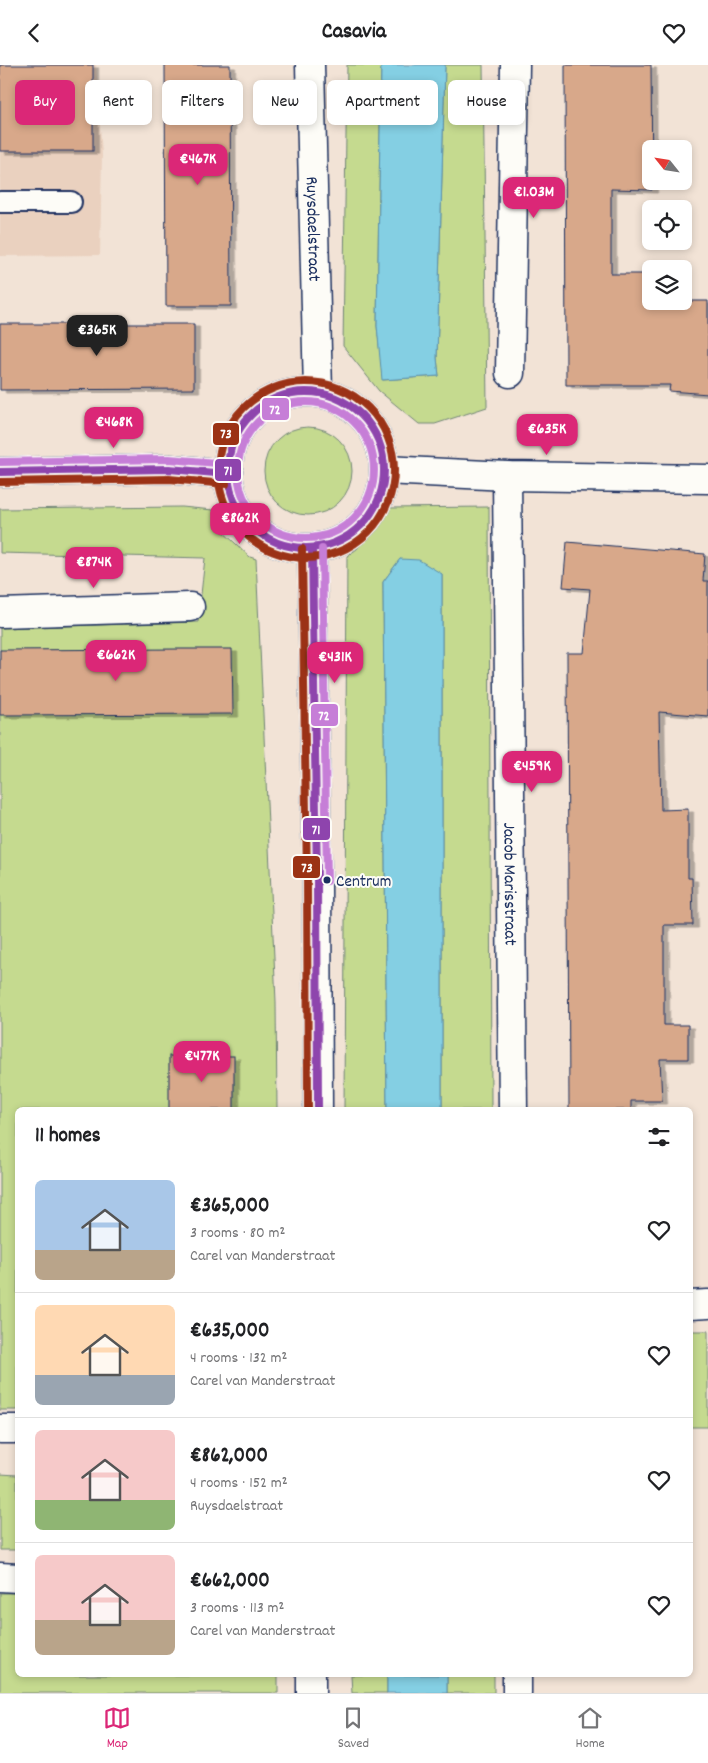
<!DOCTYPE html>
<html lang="en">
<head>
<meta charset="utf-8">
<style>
	body { margin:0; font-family:Dekko,sans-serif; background:#f6f6f6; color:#202124; height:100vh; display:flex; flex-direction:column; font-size:19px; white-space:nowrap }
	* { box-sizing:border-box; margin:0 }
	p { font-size:16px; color:#757577 }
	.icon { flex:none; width:28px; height:28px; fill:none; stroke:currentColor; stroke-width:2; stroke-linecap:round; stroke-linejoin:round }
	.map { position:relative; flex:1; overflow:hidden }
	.sheet { position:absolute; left:15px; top:1042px; width:678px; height:570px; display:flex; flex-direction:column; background:#fff; border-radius:8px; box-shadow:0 2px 8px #0003 }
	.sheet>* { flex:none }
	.top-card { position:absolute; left:15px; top:15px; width:679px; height:45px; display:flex; gap:10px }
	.needle { width:32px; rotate:300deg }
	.fabs { position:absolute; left:642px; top:75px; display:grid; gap:10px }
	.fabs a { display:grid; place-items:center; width:50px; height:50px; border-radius:8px; background:#fff; box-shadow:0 2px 8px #0003; font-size:25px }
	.price { position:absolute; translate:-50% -42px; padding:0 11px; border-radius:10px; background:#db2777; color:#fff; font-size:16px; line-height:32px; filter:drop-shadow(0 1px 2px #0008) }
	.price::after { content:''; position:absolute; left:50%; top:30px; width:15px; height:11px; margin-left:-8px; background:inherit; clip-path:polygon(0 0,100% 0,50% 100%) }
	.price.current { background:#222; color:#fff }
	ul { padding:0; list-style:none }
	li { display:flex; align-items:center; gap:15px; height:125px; padding:0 20px }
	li+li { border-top:1px solid #e0e0e0 }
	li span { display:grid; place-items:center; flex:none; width:140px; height:100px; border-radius:8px; color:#555 }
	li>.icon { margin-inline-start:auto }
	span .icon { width:60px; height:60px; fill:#fffc; stroke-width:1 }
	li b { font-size:21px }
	h2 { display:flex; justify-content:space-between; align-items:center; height:60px; padding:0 20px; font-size:21px }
	.tag { padding:0 18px; border-radius:8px; background:#fff; box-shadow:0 2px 8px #0003; font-size:18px; line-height:45px }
	.tag.current { background:#db2777; color:#fff }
	header { display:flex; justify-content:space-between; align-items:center; height:65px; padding:0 20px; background:#fff; font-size:22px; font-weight:700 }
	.tab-bar { display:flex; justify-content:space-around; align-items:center; height:70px; border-top:1px solid #e0e0e0; background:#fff; font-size:14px; color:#757577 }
	.tab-bar a { display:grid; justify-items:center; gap:2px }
	.tab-bar .current { color:#db2777 }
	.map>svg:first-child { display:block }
	.built { fill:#ead1bf }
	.green { fill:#c5da8f; stroke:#708476 }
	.water { fill:#84cfe3; stroke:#5a8fae }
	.building { fill:#d8a88a; stroke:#1b2f5e; filter:url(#shadow) }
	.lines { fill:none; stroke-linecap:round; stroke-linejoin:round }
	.lane-casing { stroke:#1b2f5e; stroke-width:24 }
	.street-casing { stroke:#1b2f5e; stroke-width:31 }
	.secondary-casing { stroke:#1b2f5e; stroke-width:31 }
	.lane { stroke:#fdfcf7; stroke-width:20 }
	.street { stroke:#fdfcf7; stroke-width:28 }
	.secondary { stroke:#fdfcf7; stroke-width:28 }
	.bus-1-casing { stroke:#fdfcf7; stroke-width:11 }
	.bus-2-casing { stroke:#fdfcf7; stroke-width:11 }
	.bus-3-casing { stroke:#fdfcf7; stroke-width:11 }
	.bus-1 { stroke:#8e44ad; stroke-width:8 }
	.bus-2 { stroke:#9b3214; stroke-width:8 }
	.bus-3 { stroke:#c67ed7; stroke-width:8 }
	.bus-dot { fill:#1b2f5e; stroke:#fdfcf7; stroke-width:2 }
	.labels { text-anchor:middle; stroke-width:4; stroke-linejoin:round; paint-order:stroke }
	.bus-label { font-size:17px; fill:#1b2f5e; stroke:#fdfcf7; text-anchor:start }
	.street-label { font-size:18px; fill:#1b2f5e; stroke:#fdfcf7 }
	.line-badge { stroke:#fdfcf7; stroke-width:2 }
	.badge-label { font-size:14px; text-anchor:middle; font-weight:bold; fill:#fff }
</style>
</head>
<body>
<header><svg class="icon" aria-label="back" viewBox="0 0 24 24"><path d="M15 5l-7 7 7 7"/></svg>Casavia<svg class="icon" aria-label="heart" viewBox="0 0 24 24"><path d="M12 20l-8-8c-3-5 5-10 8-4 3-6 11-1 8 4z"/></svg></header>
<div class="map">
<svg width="708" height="1628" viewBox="0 0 708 1628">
	<defs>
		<filter id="shadow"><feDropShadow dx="5.5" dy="3" stdDeviation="0" flood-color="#0004"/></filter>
	</defs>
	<rect width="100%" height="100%" fill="#f2e3d6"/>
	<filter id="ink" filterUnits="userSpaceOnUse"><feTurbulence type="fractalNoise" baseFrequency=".02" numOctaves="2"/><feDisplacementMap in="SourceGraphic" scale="10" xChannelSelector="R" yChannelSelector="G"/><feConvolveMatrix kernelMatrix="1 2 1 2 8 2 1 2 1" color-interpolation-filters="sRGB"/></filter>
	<g filter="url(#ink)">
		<path class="built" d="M0,0H96L102,90L100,190L0,191Z"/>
		<g class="green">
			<path d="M347,0H381L377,261L383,315L439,311L437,293L445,0H483L487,342L435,359H419L379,326L343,281Z"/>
			<circle cx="308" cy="406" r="44"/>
			<path d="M182,442L213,445L220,464L250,492L256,494L276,937L277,1045H18L17,1345H0V563L198,557L205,493L0,488V444Z"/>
			<path d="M489,442L491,1045H442V509L400,494L383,517L387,1045H344L347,491L357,484L385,450L387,443Z"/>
			<rect x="690" y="1266" width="18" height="96"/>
			<path d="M0,1409L17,1410V1485H0Z"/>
			<path d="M0,1528H17L18,1610H278V1628H0Z"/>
			<path d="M351,1610H387V1628H352Z"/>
			<rect x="447" y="1610" width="47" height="18"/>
		</g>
		<g class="water">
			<path d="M381,0H445L437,293L439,311L382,315L377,261Z"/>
			<path d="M400,494L419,495L442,509V1045H387L383,517Z"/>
			<rect x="387" y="1610" width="60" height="18"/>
		</g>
		<g class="building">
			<rect x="0" y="0" width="93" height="86"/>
			<path d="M165,0H230L231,241H166Z"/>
			<path d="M565,0H651L652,125L611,124V209H651V236H708V329L669,326L670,320H566Z"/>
			<path d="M0,259H194V324L0,325Z"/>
			<path d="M567,477L705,489L703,516H708V651L659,647L661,745L688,744V813H692L693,860H664V960H688V994H660L662,1036H631V1045H569L567,588H584L590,524L563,522Z"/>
			<path d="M181,584H232L233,649L0,650V585Z"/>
			<rect x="169" y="991" width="65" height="54"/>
		</g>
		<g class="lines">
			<g class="lane-casing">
				<path id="lane" d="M0,137H71"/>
			</g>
			<g class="street-casing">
				<g id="street">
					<path id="s1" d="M310,0L318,327"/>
					<path d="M510,308L515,0"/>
					<path id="s2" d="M507,411L513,1045"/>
					<path d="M0,548L190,542"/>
					<path d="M690,1240L708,1239"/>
					<path d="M0,1364H18"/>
					<path d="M0,1512L18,1513"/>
					<path d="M517,1610V1628"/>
				</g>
			</g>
			<g class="secondary-casing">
				<g id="secondary">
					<circle cx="306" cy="405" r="78"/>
					<path d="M385,405L507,411L708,414"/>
					<path d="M0,407L169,404L227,409"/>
					<path d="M312,484L317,816L318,1045"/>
					<path d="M311,1610V1628"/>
				</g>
			</g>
			<use href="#lane" class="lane"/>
			<use href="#street" class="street"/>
			<use href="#secondary" class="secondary"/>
			<g class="bus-1-casing">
				<g id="bus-1">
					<circle cx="306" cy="405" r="78"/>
					<path d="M0,407L169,404L227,409"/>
					<path d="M312,484L317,816L318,1045"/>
				</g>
			</g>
			<g class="bus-2-casing">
				<g id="bus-2">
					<circle cx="306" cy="405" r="88"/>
					<path d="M0,417L169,414L226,419"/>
					<path d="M302,484L307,816L308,1045"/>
				</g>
			</g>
			<g class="bus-3-casing">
				<g id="bus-3">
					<circle cx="306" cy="405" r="68"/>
					<path d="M0,397L169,394L228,399"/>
					<path d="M322,484L327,816"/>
				</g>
			</g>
			<use href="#bus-1" class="bus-1"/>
			<use href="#bus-2" class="bus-2"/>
			<use href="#bus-3" class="bus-3"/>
		</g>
	</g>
	<circle class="bus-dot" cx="327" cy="815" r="4.5"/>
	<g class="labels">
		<g class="bus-label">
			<text x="336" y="821">Centrum</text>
		</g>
		<g class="street-label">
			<text dy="6" stroke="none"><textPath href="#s1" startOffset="164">Ruysdaelstraat</textPath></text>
			<text dy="6" stroke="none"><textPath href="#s2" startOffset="408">Jacob Marisstraat</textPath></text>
		</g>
	</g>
	<g class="line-badge">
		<rect x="261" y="332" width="29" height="24" rx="5" fill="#c67ed7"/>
		<rect x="212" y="357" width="28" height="24" rx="5" fill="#9b3214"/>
		<rect x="214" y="393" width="28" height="24" rx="5" fill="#8e44ad"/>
		<rect x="310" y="638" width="29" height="24" rx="5" fill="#c67ed7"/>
		<rect x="302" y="752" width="29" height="24" rx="5" fill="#8e44ad"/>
		<rect x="292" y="790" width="29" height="24" rx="5" fill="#9b3214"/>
	</g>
	<g class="badge-label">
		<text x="275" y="349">72</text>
		<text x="226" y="373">73</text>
		<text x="228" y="410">71</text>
		<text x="324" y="655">72</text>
		<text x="316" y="769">71</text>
		<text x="307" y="807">73</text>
	</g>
</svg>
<div class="fabs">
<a><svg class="needle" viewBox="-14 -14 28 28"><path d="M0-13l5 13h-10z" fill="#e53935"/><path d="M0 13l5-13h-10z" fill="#757577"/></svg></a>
<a><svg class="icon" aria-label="locate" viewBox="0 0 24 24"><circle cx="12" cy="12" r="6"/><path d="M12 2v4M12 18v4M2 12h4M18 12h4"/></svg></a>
<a><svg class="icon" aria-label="layers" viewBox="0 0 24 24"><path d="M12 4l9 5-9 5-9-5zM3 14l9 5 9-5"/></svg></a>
</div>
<b class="price" style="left:198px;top:121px">€467K</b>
<b class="price" style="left:534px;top:154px">€1.03M</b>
<b class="price current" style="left:97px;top:292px">€365K</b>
<b class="price" style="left:114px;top:384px">€468K</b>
<b class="price" style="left:547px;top:391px">€635K</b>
<b class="price" style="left:240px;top:480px">€862K</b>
<b class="price" style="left:94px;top:524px">€874K</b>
<b class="price" style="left:116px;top:617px">€662K</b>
<b class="price" style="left:335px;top:619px">€431K</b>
<b class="price" style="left:532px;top:728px">€459K</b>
<b class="price" style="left:202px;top:1018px">€477K</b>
<div class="top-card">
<a class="tag current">Buy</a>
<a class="tag">Rent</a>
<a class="tag">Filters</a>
<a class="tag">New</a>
<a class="tag">Apartment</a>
<a class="tag">House</a>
</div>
<section class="sheet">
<h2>11 homes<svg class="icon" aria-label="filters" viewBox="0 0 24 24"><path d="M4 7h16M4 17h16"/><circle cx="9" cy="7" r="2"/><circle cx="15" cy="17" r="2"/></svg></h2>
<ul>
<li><span style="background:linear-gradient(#a9c7e8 70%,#b9a48a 0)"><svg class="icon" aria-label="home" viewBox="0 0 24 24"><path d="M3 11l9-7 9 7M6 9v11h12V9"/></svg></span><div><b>€365,000</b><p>3 rooms · 80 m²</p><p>Carel van Manderstraat</p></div><svg class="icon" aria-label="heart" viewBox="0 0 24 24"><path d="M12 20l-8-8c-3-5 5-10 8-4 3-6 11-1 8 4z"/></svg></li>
<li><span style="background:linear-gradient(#ffd9b3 70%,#9aa5b1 0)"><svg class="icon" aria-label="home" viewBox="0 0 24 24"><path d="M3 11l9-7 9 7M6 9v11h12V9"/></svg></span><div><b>€635,000</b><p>4 rooms · 132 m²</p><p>Carel van Manderstraat</p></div><svg class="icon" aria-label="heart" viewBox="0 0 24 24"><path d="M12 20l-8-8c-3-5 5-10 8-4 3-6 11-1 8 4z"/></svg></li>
<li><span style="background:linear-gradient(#f6c9c9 70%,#8fb573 0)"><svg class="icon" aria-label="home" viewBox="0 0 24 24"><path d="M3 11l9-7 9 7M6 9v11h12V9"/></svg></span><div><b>€862,000</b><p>4 rooms · 152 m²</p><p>Ruysdaelstraat</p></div><svg class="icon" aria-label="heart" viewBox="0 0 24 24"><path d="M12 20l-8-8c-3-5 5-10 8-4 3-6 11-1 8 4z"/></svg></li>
<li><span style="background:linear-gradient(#f6c9c9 65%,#b9a48a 0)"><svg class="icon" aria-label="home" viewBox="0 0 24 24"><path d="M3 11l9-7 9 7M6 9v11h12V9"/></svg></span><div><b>€662,000</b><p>3 rooms · 113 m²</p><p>Carel van Manderstraat</p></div><svg class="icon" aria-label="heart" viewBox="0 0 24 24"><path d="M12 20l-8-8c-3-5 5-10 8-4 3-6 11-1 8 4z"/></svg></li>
</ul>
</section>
</div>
<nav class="tab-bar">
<a class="current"><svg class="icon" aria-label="map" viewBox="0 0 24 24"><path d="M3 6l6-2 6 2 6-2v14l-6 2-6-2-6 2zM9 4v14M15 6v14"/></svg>Map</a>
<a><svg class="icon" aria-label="saved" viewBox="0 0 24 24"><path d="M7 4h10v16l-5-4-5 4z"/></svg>Saved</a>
<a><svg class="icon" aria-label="home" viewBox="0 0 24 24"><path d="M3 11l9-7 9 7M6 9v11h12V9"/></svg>Home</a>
</nav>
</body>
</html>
